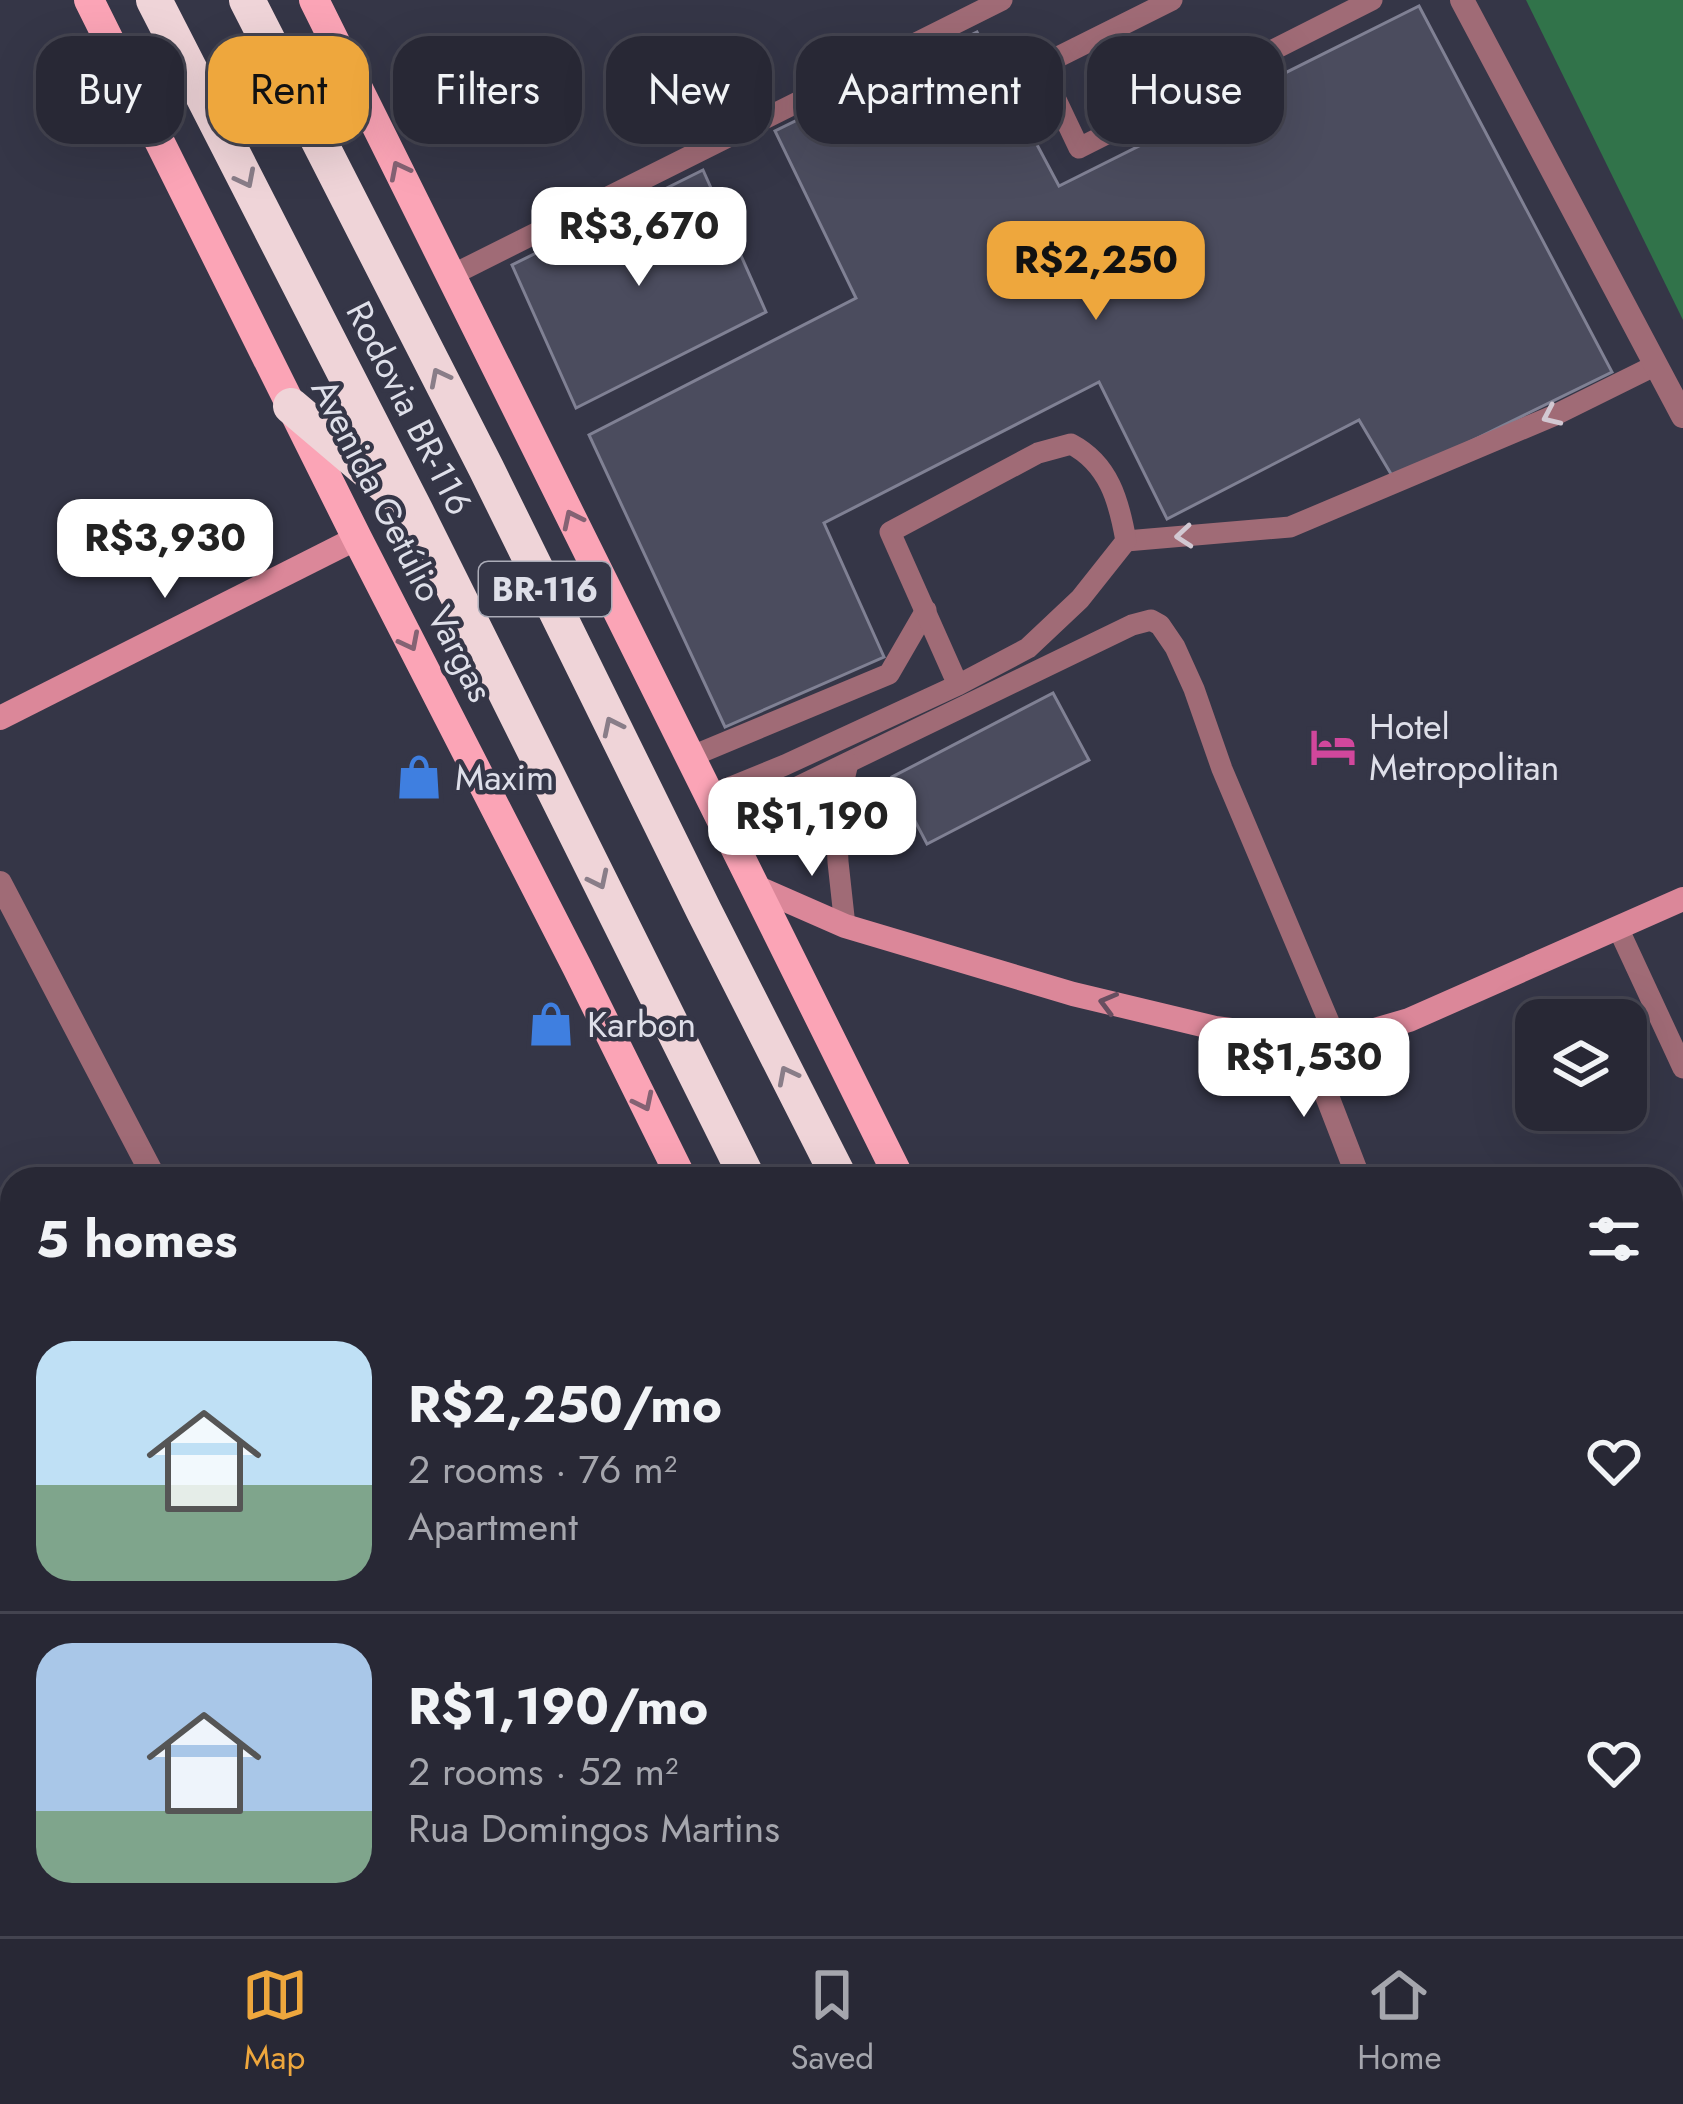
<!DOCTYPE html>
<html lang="en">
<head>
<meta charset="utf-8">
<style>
	body { margin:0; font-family:Jost,sans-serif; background:#343441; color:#f1f3f6; height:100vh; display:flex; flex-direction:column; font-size:45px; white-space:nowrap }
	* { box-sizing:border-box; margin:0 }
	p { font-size:39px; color:#a5a6ad }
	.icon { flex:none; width:66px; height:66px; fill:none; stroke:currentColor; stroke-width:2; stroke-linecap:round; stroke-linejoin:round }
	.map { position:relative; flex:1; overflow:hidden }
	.details { position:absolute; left:0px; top:1167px; width:1683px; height:771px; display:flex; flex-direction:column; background:#282835; border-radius:36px 36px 0 0; box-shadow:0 12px 48px #0002,0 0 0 3px #444450 }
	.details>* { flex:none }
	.guide { position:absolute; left:36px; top:36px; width:1611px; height:108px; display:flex; gap:24px }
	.buttons { position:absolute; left:1515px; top:999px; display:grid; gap:24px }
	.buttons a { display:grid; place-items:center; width:132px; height:132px; border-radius:24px; background:#282835; box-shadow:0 12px 48px #0002,0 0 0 3px #444450; font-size:60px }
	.price { position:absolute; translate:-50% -102px; padding:0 27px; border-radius:24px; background:#fff; color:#222; font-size:39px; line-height:78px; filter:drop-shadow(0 3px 6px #0008) }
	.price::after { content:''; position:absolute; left:50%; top:72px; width:36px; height:27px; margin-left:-18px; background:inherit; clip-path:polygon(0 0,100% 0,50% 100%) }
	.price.on { background:#eea73d; color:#111 }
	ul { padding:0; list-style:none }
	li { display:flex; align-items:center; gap:36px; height:300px; padding:0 36px }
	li+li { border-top:3px solid #444450 }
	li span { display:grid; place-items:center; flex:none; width:336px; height:240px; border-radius:36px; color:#555 }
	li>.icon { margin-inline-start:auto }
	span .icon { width:144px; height:144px; fill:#fffc; stroke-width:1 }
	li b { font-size:51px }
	h2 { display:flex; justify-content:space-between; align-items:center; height:144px; padding:0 36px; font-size:51px }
	.pill { padding:0 42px; border-radius:36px; background:#282835; box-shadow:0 12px 48px #0002,0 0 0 3px #444450; font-size:42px; line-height:108px }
	.pill.on { background:#eea73d; color:#111 }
	.menu { display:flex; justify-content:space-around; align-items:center; height:168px; border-top:3px solid #444450; background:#282835; font-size:33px; color:#a5a6ad }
	.menu a { display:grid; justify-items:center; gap:6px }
	.menu .on { color:#eea73d }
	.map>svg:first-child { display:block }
	.built { fill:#3d3d54 }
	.forest { fill:#31734a }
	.building { fill:#4b4c5e; stroke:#808194; stroke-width:3 }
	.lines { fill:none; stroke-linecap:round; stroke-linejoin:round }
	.lane { stroke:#a06b76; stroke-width:21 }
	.street { stroke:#a06b76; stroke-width:24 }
	.secondary { stroke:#db8799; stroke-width:24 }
	.primary { stroke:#fba4b6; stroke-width:30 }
	.highway { stroke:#efd4d8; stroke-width:36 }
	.oneway { stroke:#846273 }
	.oneway2 { stroke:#897d88 }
	.oneway3 { stroke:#d2c8d2 }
	.oneway4 { stroke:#674e60 }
	.labels { text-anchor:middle; stroke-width:9; stroke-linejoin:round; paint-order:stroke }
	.shield { fill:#353647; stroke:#abacb8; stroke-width:3 }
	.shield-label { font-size:33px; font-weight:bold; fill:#dedfe9 }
	.street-label { font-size:36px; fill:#dedfe9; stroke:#353647 }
	.poi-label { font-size:36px; fill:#dedfe9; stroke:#353647; text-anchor:start }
</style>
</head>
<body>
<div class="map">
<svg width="1683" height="1936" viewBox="0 0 1683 1936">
	<rect width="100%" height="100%" fill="#353647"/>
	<path class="built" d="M12,1761V1926H1004L1009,1936H0V1767Z"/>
	<path class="forest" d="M1526,0H1683V320Z"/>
	<g class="building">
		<path d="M1419,6L1612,372L1394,479L1359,420L1167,519L1099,382L824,523L884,657L725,727L589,435L856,298L775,131L977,32L1059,186Z"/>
		<path d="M703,170L766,312L576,408L512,265Z"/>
		<path d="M1053,693L1089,760L927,844L892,777Z"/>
		<path d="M12,1765V1926H745L750,1936H0V1771Z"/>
	</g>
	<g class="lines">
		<g class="lane">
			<path d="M1172,0L1040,66L1079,148L1372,0"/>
			<path d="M452,275L1002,0"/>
			<path d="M1126,541L1290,527L1553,416L1656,365"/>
			<path d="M690,757L889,674L926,610"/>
			<path d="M709,796L785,765L958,685L1028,648L1080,599L1126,541C1119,501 1109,464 1071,444L1038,453L890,532L958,685"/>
			<path d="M723,823L1132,625L1151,620L1160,625L1175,647L1194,689L1222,769L1335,1036"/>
			<path d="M845,926L838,862L836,813L848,763"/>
			<path d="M1618,928L1683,1068"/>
			<path d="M816,1926L821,1936"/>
			<path d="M940,1936L956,1926"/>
		</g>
		<g class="street">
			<path d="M1462,0L1683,416"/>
			<path d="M0,883L155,1179"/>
			<path d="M1305,1039L1359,1179"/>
			<path d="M1671,1427L1683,1421"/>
		</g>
		<g class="secondary">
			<path d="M0,718L357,538"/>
			<path d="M756,887L845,926L1073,994L1215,1028L1305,1039L1361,1034L1409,1020L1683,899"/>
			<path d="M0,1289L12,1284"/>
		</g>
		<g class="primary">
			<path d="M89,0L357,538L577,967L682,1179"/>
			<path d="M314,0L900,1179"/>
			<path d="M1055,1926L1059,1936"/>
			<path d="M1275,1926L1280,1936"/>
		</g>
		<g class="highway">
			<path d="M154,0L416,512L748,1179"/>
			<path d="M247,0L486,468L704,911L840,1179"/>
			<path d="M291,406L403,501"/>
			<path d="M1113,1926L1118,1936"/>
			<path d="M1210,1926L1214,1936"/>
		</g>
	</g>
	<defs><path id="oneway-chevron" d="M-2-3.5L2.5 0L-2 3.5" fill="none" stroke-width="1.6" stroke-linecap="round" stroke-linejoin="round" transform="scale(3)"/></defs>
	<g class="oneway">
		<use href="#oneway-chevron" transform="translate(399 170) rotate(-117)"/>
		<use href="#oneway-chevron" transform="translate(572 519) rotate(-116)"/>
		<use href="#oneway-chevron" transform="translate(410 642) rotate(63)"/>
		<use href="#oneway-chevron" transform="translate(644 1102) rotate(64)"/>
	</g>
	<g class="oneway2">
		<use href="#oneway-chevron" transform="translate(246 179) rotate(63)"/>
		<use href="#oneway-chevron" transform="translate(439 377) rotate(-117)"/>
		<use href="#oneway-chevron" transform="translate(612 726) rotate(-116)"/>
		<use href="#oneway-chevron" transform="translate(599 880) rotate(64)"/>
		<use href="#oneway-chevron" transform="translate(787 1075) rotate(-117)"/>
	</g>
	<g class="oneway3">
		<use href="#oneway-chevron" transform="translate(1551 416) rotate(156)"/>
		<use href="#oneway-chevron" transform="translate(1184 536) rotate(175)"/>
	</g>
	<use class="oneway4" href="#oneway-chevron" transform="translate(1108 1003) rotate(-165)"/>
	<defs>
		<g id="hotel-bare" transform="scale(3.6)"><path d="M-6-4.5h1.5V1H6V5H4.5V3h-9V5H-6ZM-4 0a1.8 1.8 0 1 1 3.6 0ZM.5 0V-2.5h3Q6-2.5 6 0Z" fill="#d1479c" stroke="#353647" stroke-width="2.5" paint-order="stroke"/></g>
		<g id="shop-bare" transform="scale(3.6)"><path d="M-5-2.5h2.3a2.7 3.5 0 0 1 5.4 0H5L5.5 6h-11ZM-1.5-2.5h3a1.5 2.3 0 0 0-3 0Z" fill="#3f7fe0" stroke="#353647" stroke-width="2.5" paint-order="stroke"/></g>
	</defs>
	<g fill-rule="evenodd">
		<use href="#hotel-bare" x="1333" y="747"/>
		<use href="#shop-bare" x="419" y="777"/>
		<use href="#shop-bare" x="551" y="1024"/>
	</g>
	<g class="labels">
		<rect class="shield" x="479" y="562" width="132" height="54" rx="9"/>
		<g class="shield-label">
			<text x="545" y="601">BR-116</text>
		</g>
		<g class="street-label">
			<text transform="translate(410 408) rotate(63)" y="13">Rodovia BR-116</text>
			<text transform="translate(403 540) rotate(63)" y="13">Avenida Getúlio Vargas</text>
		</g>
		<g class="poi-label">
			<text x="1369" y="739">Hotel<tspan x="1369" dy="41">Metropolitan</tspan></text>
			<text x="455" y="790">Maxim</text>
			<text x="587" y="1037">Karbon</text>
		</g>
	</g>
</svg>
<div class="buttons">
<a><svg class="icon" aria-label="layers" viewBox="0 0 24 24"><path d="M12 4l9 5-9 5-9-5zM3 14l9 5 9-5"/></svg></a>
</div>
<b class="price" style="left:639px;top:289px">R$3,670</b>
<b class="price on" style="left:1096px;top:323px">R$2,250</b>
<b class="price" style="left:165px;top:601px">R$3,930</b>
<b class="price" style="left:812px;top:879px">R$1,190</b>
<b class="price" style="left:1304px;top:1120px">R$1,530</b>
<div class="guide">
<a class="pill">Buy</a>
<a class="pill on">Rent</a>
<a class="pill">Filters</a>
<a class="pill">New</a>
<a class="pill">Apartment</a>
<a class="pill">House</a>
</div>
<section class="details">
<h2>5 homes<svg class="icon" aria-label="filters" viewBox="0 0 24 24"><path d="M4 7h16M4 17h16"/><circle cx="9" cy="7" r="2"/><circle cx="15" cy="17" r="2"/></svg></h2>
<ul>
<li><span style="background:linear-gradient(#bfe0f5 60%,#7fa58c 0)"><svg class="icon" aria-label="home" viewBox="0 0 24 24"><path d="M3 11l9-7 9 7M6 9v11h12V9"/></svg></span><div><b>R$2,250/mo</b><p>2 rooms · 76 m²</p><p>Apartment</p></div><svg class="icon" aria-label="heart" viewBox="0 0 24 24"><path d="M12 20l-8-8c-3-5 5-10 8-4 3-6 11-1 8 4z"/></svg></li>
<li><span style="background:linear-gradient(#a9c7e8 70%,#7fa58c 0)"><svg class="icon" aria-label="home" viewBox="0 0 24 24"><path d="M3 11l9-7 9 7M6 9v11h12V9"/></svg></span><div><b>R$1,190/mo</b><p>2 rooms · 52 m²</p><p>Rua Domingos Martins</p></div><svg class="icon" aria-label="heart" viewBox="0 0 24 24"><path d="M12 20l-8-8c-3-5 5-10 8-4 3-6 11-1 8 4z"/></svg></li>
</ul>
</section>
</div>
<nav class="menu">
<a class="on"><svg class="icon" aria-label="map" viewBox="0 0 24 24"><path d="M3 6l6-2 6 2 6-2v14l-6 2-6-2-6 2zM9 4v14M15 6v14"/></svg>Map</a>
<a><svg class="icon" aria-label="saved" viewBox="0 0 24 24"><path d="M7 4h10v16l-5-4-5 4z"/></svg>Saved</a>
<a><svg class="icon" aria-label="home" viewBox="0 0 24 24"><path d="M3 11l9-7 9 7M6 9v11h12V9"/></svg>Home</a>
</nav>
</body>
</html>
